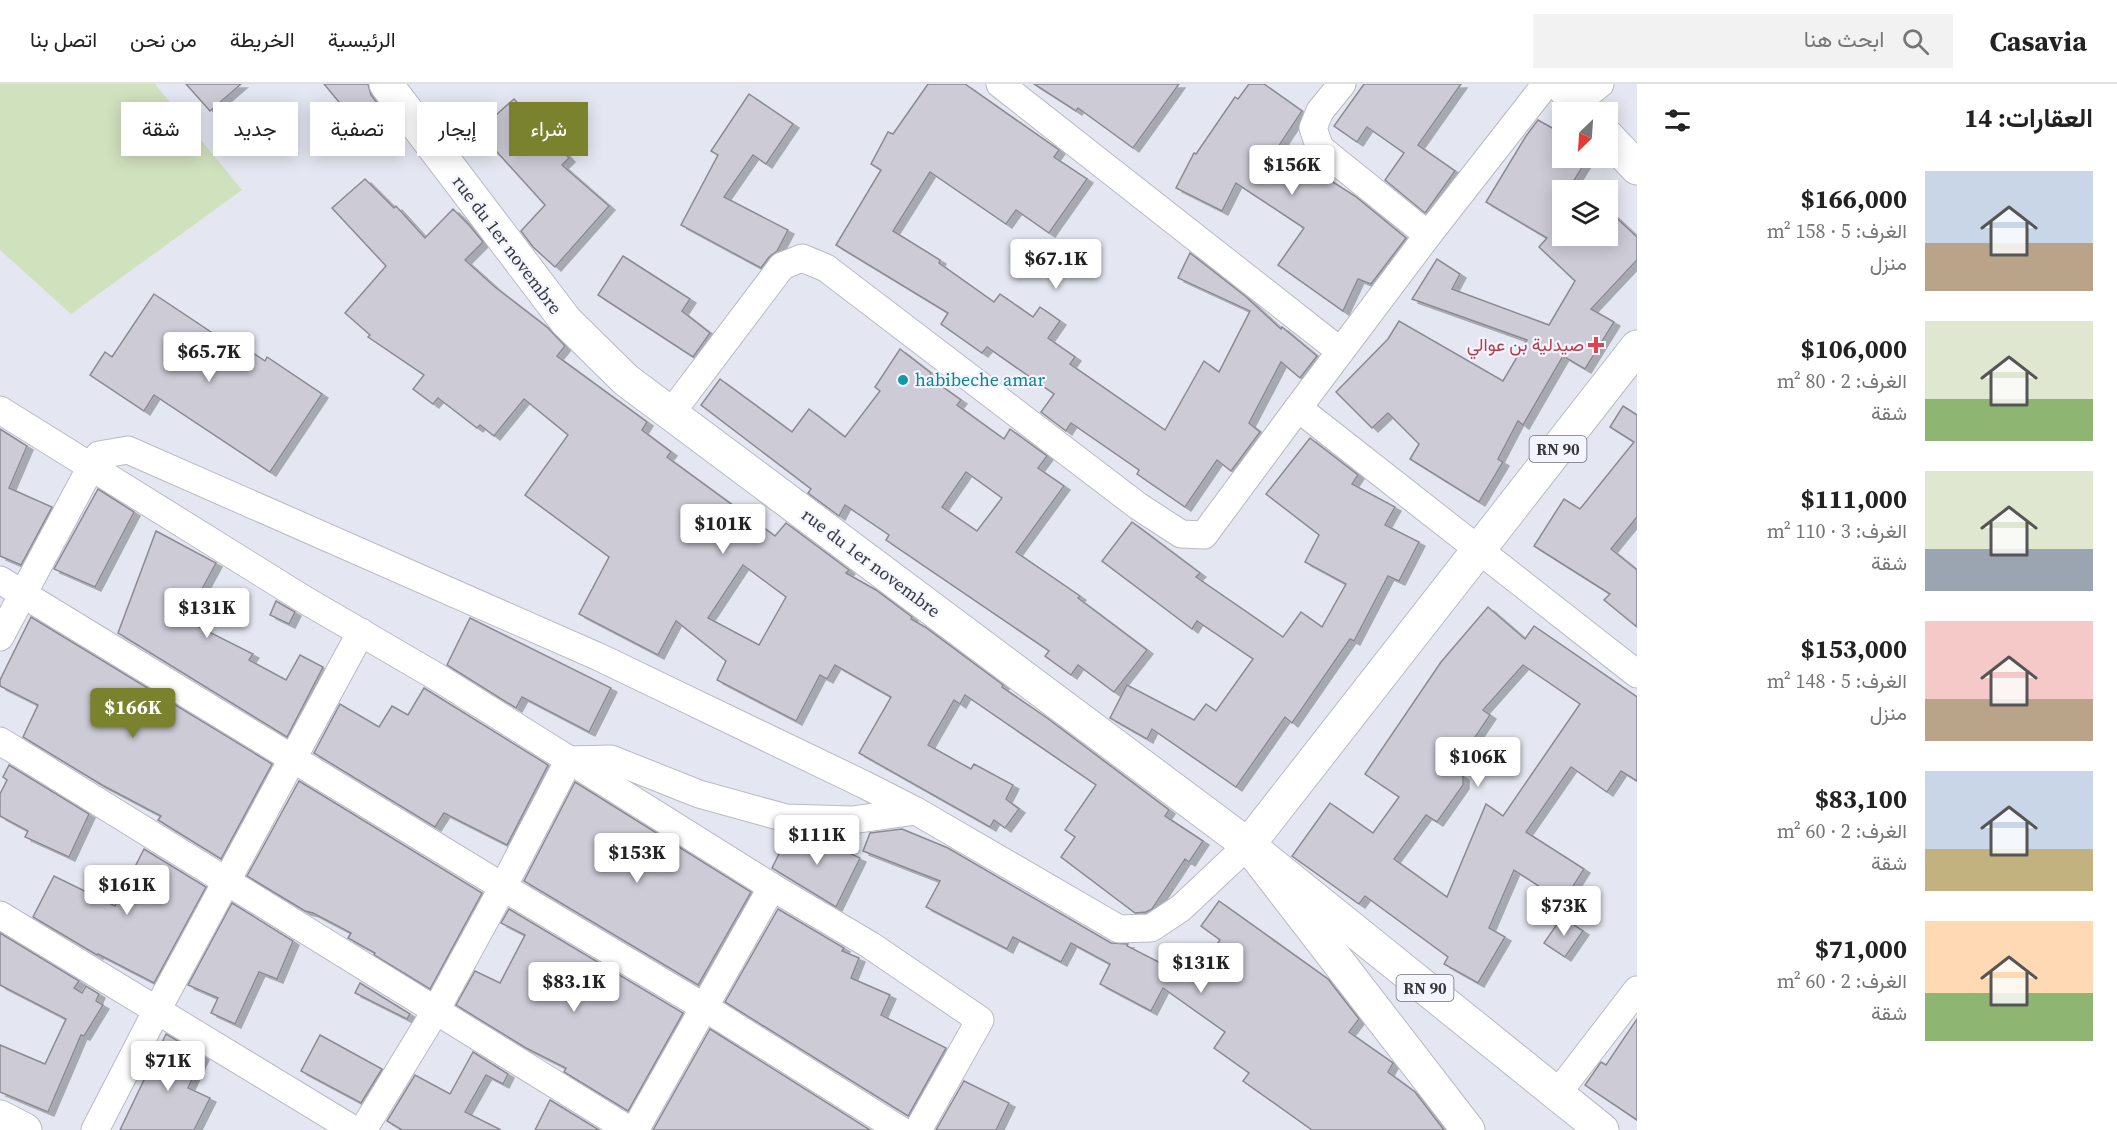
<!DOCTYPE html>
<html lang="ar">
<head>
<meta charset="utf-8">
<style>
	body { margin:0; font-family:"Source Serif 4",Vazirmatn,serif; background:#f2f2f2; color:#222; direction:rtl; height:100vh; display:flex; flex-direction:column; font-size:22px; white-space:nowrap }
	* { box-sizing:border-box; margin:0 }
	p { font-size:20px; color:#767676 }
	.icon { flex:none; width:33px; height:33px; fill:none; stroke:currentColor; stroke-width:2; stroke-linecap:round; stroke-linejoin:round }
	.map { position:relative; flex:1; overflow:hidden; direction:ltr }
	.details { display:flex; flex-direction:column; background:#fff; width:480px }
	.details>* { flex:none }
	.hud { position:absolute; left:18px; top:18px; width:570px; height:54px; direction:rtl; display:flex; gap:12px }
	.needle { width:39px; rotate:205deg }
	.tools { position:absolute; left:1552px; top:18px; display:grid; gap:12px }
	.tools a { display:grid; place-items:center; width:66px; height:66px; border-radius:0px; background:#fff; box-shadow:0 3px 15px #0003; font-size:30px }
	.price { position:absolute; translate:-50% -51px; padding:0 14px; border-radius:6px; background:#fff; color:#222; font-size:20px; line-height:39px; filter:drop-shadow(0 2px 3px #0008) }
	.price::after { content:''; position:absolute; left:50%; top:36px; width:18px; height:14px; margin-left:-9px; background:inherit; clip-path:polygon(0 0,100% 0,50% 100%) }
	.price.on { background:#7a822e; color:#fff }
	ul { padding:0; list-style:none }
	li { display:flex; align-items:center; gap:18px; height:150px; padding:0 24px }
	li span { display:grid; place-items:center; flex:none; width:168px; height:120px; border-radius:0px; color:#555 }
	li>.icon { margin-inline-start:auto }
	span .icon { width:72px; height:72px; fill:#fffc; stroke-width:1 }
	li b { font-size:26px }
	h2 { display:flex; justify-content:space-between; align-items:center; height:72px; padding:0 24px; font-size:26px }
	.tag { padding:0 21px; border-radius:0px; background:#fff; box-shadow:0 3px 15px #0003; font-size:21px; line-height:54px }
	.tag.on { background:#7a822e; color:#fff }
	header { display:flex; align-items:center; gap:36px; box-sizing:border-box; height:84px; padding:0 30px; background:#fff; border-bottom:2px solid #e0e0e0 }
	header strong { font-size:28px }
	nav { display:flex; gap:33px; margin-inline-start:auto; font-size:21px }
	.search { width:420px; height:54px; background:#f2f2f2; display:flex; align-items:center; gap:15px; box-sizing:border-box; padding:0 21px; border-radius:0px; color:#767676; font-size:22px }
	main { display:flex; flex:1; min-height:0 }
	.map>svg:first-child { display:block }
	.green { fill:#d0e1be }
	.building { fill:#cdcbd6; stroke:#8c8a94; stroke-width:1.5; fill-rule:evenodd; filter:url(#shadow) }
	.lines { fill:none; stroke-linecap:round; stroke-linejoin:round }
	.minor-casing { stroke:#b8bac4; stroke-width:29 }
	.tertiary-casing { stroke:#b8bac4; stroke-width:35 }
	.secondary-casing { stroke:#b8bac4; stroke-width:35 }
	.primary-casing { stroke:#b8bac4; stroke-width:35 }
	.minor { stroke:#fff; stroke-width:27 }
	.tertiary { stroke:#fff; stroke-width:33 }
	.secondary { stroke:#fff; stroke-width:33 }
	.primary { stroke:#fff; stroke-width:33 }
	.health-dot { fill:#e0444e; stroke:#f2f4ff; stroke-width:2 }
	.culture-dot { fill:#0f9aa8; stroke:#f2f4ff; stroke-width:2 }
	.labels { text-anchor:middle; stroke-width:4.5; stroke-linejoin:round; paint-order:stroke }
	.shield { fill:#f2f4ff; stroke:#707177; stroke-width:1.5 }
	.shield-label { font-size:16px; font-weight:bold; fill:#38393d }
	.street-label { font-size:18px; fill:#38393d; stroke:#f2f4ff }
	.health-label { font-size:18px; fill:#be3a42; stroke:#f2f4ff; text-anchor:end }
	.culture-label { font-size:18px; fill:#0d838f; stroke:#f2f4ff; text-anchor:start }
</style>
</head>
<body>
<header>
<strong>Casavia</strong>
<div class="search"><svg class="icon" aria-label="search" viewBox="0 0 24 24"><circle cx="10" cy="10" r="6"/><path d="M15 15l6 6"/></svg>ابحث هنا</div>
<nav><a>الرئيسية</a><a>الخريطة</a><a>من نحن</a><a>اتصل بنا</a></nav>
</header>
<main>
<section class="details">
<h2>العقارات: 14<svg class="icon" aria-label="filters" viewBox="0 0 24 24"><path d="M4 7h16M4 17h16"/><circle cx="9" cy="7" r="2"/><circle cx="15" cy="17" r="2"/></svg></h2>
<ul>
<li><span style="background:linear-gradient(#c9d6e8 60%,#b9a48a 0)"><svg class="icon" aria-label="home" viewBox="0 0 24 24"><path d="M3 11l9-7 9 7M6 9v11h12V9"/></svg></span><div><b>$166,000</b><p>الغرف: 5 · 158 m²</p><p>منزل</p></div></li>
<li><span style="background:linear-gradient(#dfe7d0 65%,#8fb573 0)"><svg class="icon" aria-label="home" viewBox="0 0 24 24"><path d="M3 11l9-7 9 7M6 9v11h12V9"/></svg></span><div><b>$106,000</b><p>الغرف: 2 · 80 m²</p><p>شقة</p></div></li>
<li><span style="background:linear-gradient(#dfe7d0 65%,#9aa5b1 0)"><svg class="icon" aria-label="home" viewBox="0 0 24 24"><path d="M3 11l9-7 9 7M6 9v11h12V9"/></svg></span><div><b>$111,000</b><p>الغرف: 3 · 110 m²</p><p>شقة</p></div></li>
<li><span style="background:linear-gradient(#f6c9c9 65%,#b9a48a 0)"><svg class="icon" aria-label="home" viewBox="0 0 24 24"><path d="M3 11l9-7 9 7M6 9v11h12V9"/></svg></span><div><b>$153,000</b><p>الغرف: 5 · 148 m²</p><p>منزل</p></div></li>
<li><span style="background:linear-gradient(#c9d6e8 65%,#c2b280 0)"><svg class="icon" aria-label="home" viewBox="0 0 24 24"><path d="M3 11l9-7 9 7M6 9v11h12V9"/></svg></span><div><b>$83,100</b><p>الغرف: 2 · 60 m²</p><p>شقة</p></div></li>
<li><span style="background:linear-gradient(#ffd9b3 60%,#8fb573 0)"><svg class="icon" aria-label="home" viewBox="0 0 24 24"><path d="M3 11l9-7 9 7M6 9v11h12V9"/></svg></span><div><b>$71,000</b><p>الغرف: 2 · 60 m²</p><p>شقة</p></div></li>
</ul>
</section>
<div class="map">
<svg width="1637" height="1046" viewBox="0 0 1637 1046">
	<defs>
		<filter id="shadow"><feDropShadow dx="6" dy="4" stdDeviation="0" flood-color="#0004"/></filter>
	</defs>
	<rect width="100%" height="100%" fill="#e4e7f1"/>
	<path class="green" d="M0,0H155L242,106L71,230L0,166Z"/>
	<g class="building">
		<path d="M186,0H241L210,27Z"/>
		<path d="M324,0H368L371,11L386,31L376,38L365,25L353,35Z"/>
		<path d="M928,0H965L1059,66L1054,73L1087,95L1049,149L1016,126L1006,140L930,88L893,147L940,176L939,179L994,218L1000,210L1033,233L1040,223L1060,237L1048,254L1075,273L1070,280L1165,346L1204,277L1219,288L1250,227L1178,194L1190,169L1245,212L1281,245L1282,243L1317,272L1300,294L1281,278L1249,339L1260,348L1231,387L1217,376L1185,423L1137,390L1139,386L1071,339L1066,347L1041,328L1054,310L987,263L982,269L941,240L948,229L836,161L881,86L871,80L888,48L893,50Z"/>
		<path d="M1034,0H1179L1133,64L1078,24L1076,27Z"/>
		<path d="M1249,0H1264L1302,27L1278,63L1355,112L1406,154L1371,200L1358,195L1343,227L1278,181L1304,144L1236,99L1222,127L1176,104L1194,69L1196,70L1235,13L1238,15Z"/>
		<path d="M1364,0H1461L1418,61L1455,87L1425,129L1385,96L1404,69L1367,43L1357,58L1334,42Z"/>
		<path d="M749,10L793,40L766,80L753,71L724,113L788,146L777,167L769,173L761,184L681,141L718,71L711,67Z"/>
		<path d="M514,15L569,74L562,81L609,122L555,183L533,163L521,147L545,121L478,47Z"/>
		<path d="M1538,36L1563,50V74H1588L1568,106H1563V152H1608V126L1637,153V176L1591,225L1614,238L1585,285L1563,272L1523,341L1518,337L1498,375L1503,378L1479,418L1410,375L1419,360L1388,329L1372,344L1336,308L1388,255L1399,237L1503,297L1527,256L1412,215L1437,175L1460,190L1452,205L1549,241L1575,197L1539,163L1547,154L1486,118L1526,52Z"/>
		<path d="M365,95L394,124L396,122L425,154L453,125L469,141L483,158L465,176L495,203L548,244L565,262L557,272L647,338L642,346L671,368L667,373L775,452L786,439L849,486L846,489L876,506L912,533L911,535L925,543L1003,601L1002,603L1047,634L1169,726L1165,732L1203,757L1189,778L1185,775L1152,825L1146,828L1135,829L1061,773L1075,753L1065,746L1096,701L965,611L960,620L954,616L928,661L971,685L974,680L1013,701L1006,715L1019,725L1005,744L994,736L990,743L859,669L891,613L835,581L827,595L820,591L796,637L717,596L726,577L676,537L658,571L579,530L609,473L525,411L568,351L524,315L494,352L480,341L477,344L438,314L433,320L413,305L424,291L368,253L370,251L345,229L386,182L332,124ZM743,481L786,513L759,561L708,534Z"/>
		<path d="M623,172L690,215L682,227L710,249L693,273L598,211Z"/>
		<path d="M154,210L247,272L250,267L265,277L267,273L322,310L270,388L154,311L144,327L90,291L105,268L112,273Z"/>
		<path d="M900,265L931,289L929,293L961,316L957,321L1004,355L1010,345L1047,372L1038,384L1064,402L1016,468L1080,512L1078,514L1147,566L1114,608L1078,581L1071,591L1045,572L1049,567L886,456L889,451L845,421L839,432L808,409L811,405L701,321L720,295L792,348L809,325L845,353L880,307L875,303ZM966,388L1002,414L977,447L942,423Z"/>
		<path d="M1623,322L1637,331V433L1611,465L1637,486V543L1604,516L1610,510L1534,462L1564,415L1580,425L1634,358L1610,343Z"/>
		<path d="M0,345L27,362L9,404L52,423L21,481L0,472Z"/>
		<path d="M1310,354L1358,391L1352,400L1395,423L1385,441L1419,458L1399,497L1388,492L1354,557L1350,555L1292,639L1285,633L1236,703L1152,645L1147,655L1110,634L1127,601L1194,636L1206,620L1216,627L1253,575L1197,537L1192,545L1102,477L1132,438L1200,489L1196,493L1283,553L1301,528L1322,543L1346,500L1305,478L1319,451L1266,410Z"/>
		<path d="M98,405L134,428L95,503L54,485Z"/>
		<path d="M156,447L216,479L188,531L191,533L189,538L253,570L249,576L286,596L300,571L323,583L287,653L118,549Z"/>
		<path d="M276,517L295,528L289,540L270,531Z"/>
		<path d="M1488,523L1525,555L1534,542L1637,613V697L1621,687L1607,708L1571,683L1526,748L1584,785L1563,818L1514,786L1489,844L1505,853L1478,899L1444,880L1448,873L1365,812L1359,820L1292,772L1330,719L1373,749L1399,713L1365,690L1441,578ZM1523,581L1580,620L1503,732L1486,720L1447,813L1394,775L1426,731L1437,738L1463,701V692L1453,686L1490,631L1483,626Z"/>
		<path d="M31,533L272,680L221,775L158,736L161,732L102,701L23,653L38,621L0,602V596Z"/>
		<path d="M470,534L611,604L589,648L522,613L516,624L447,581Z"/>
		<path d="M424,604L548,681L507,761L444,729L435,743L314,669L340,620L379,643L392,622L408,631Z"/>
		<path d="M9,681L89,730L69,773L25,753L28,747L0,732V710L7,696L3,693Z"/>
		<path d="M299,697L482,809L430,905L374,871L375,869L348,854L351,849L313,829L305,827L247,792Z"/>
		<path d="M575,698L751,808L698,901L524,797Z"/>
		<path d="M902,745L948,764L1111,859L1128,860L1127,862L1192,895L1220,856L1201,842L1219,817L1328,895L1359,935L1349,948L1393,979L1388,988L1415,1008L1444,1046H1312L1243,997L1249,989L1214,964L1225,948L1163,904L1151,927L1100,900L1110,880L1071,859L1061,878L1013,853L1007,865L926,823L940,797L863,767L870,749Z"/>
		<path d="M789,750L812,751L860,774L836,823L772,784Z"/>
		<path d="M144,765L206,803L154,899L98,870L97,871L33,833L54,792L115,822Z"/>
		<path d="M232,819L293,857L277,895L259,888L235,940L211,929L218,914L188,901Z"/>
		<path d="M509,825L683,929L628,1027L564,988L566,984L526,964L456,921L475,887L500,899L525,851L501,839Z"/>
		<path d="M778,825L844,864L842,867L859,874L851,894L890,911L881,931L946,964L908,1032L725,918Z"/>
		<path d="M1562,833L1583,847L1565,873L1544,859Z"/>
		<path d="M0,849L79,897L74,904L82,909L86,902L99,910L96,917L103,921L84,952L81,951L48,1028L0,1008V961L45,980L66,935L0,901Z"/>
		<path d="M360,899L410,930L407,935L355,909Z"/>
		<path d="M1637,935V1036L1585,1001L1601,978L1606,981Z"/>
		<path d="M710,945L870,1046H653Z"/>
		<path d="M166,950L203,972L188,1004L210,1014L194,1046H120Z"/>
		<path d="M320,951L382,985L361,1019L301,987Z"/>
		<path d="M473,968L508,990L503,1000L486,991L465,1028L501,1046H402L387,1037L415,991L450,1010Z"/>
		<path d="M964,997L1009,1019L996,1046H936Z"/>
		<path d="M550,1016L599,1046H535Z"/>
	</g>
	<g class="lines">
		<g class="minor-casing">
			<g id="minor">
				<path d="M1000,0L1340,267"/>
				<path d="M1342,0L1320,27L1313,44L1320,64L1428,151"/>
				<path d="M1546,0L1428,151L1298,324L1637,590"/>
				<path d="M1576,19L1600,0"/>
				<path d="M0,326L305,516L437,593L772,803L870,861L980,936L918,1046"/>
				<path d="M671,329L782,182L802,174L826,184L1138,422L1181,450L1204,451L1298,324"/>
				<path d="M0,496L503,803L704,923L900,1046"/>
				<path d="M0,553L84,396L99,371L128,366L599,573L863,700L916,727L1119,845L1151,844L1181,824L1248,761"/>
				<path d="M0,657C210,786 419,918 629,1046"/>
				<path d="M0,831L354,1046"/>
				<path d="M1557,1010L1637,906"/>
				<path d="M95,1046L157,926L361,548"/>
				<path d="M363,1046L435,928L503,803L569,676L611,675L699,710L786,734L852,736L916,727"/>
				<path d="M635,1046L772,803"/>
			</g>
		</g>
		<g class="tertiary-casing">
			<path id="tertiary" d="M0,1033L25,1046"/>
		</g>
		<g class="secondary-casing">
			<path id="secondary" d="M386,0L566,237L626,296L1248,761L1468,1046"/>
		</g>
		<g class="primary-casing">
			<g id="primary">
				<path d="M1560,0L1585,28"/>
				<path d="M1608,53L1637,84"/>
				<path d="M1602,1046L1248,761L1637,263"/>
			</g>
		</g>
		<use href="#minor" class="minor"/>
		<use href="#tertiary" class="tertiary"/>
		<use href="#secondary" class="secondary"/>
		<use href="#primary" class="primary"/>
	</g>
	<path class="health-dot" d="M1593 252h6v6h6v6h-6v6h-6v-6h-6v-6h6z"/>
	<circle class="culture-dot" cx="903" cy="296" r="6"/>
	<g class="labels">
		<g class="shield">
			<rect x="1529.5" y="352" width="57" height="26" rx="4.5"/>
			<rect x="1396.5" y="891" width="57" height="26" rx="4.5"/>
		</g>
		<g class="shield-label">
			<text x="1558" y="371">RN 90</text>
			<text x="1425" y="910">RN 90</text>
		</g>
		<g class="street-label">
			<text transform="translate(507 161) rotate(53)" y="6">rue du 1er novembre</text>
			<text transform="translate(871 479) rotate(37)" y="6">rue du 1er novembre</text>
		</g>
		<g class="health-label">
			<text x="1584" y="267">صيدلية بن عوالي</text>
		</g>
		<g class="culture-label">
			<text x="915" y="302">habibeche amar</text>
		</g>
	</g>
</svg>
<div class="tools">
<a><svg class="needle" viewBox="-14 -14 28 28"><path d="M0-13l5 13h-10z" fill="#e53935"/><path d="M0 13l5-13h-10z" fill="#767676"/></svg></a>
<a><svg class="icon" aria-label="layers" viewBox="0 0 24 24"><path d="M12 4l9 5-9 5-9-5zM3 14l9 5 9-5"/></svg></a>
</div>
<b class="price" style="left:1292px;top:112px">$156K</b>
<b class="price" style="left:1056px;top:206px">$67.1K</b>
<b class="price" style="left:209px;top:299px">$65.7K</b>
<b class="price" style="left:723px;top:471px">$101K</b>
<b class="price" style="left:207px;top:555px">$131K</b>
<b class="price on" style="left:133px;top:655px">$166K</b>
<b class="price" style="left:1478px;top:704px">$106K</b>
<b class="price" style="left:817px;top:782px">$111K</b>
<b class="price" style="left:637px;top:800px">$153K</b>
<b class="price" style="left:127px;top:832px">$161K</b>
<b class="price" style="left:1564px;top:853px">$73K</b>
<b class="price" style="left:1201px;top:910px">$131K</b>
<b class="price" style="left:574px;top:929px">$83.1K</b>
<b class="price" style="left:168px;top:1008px">$71K</b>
<div class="hud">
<a class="tag on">شراء</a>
<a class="tag">إيجار</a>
<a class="tag">تصفية</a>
<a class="tag">جديد</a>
<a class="tag">شقة</a>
</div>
</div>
</main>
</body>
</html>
